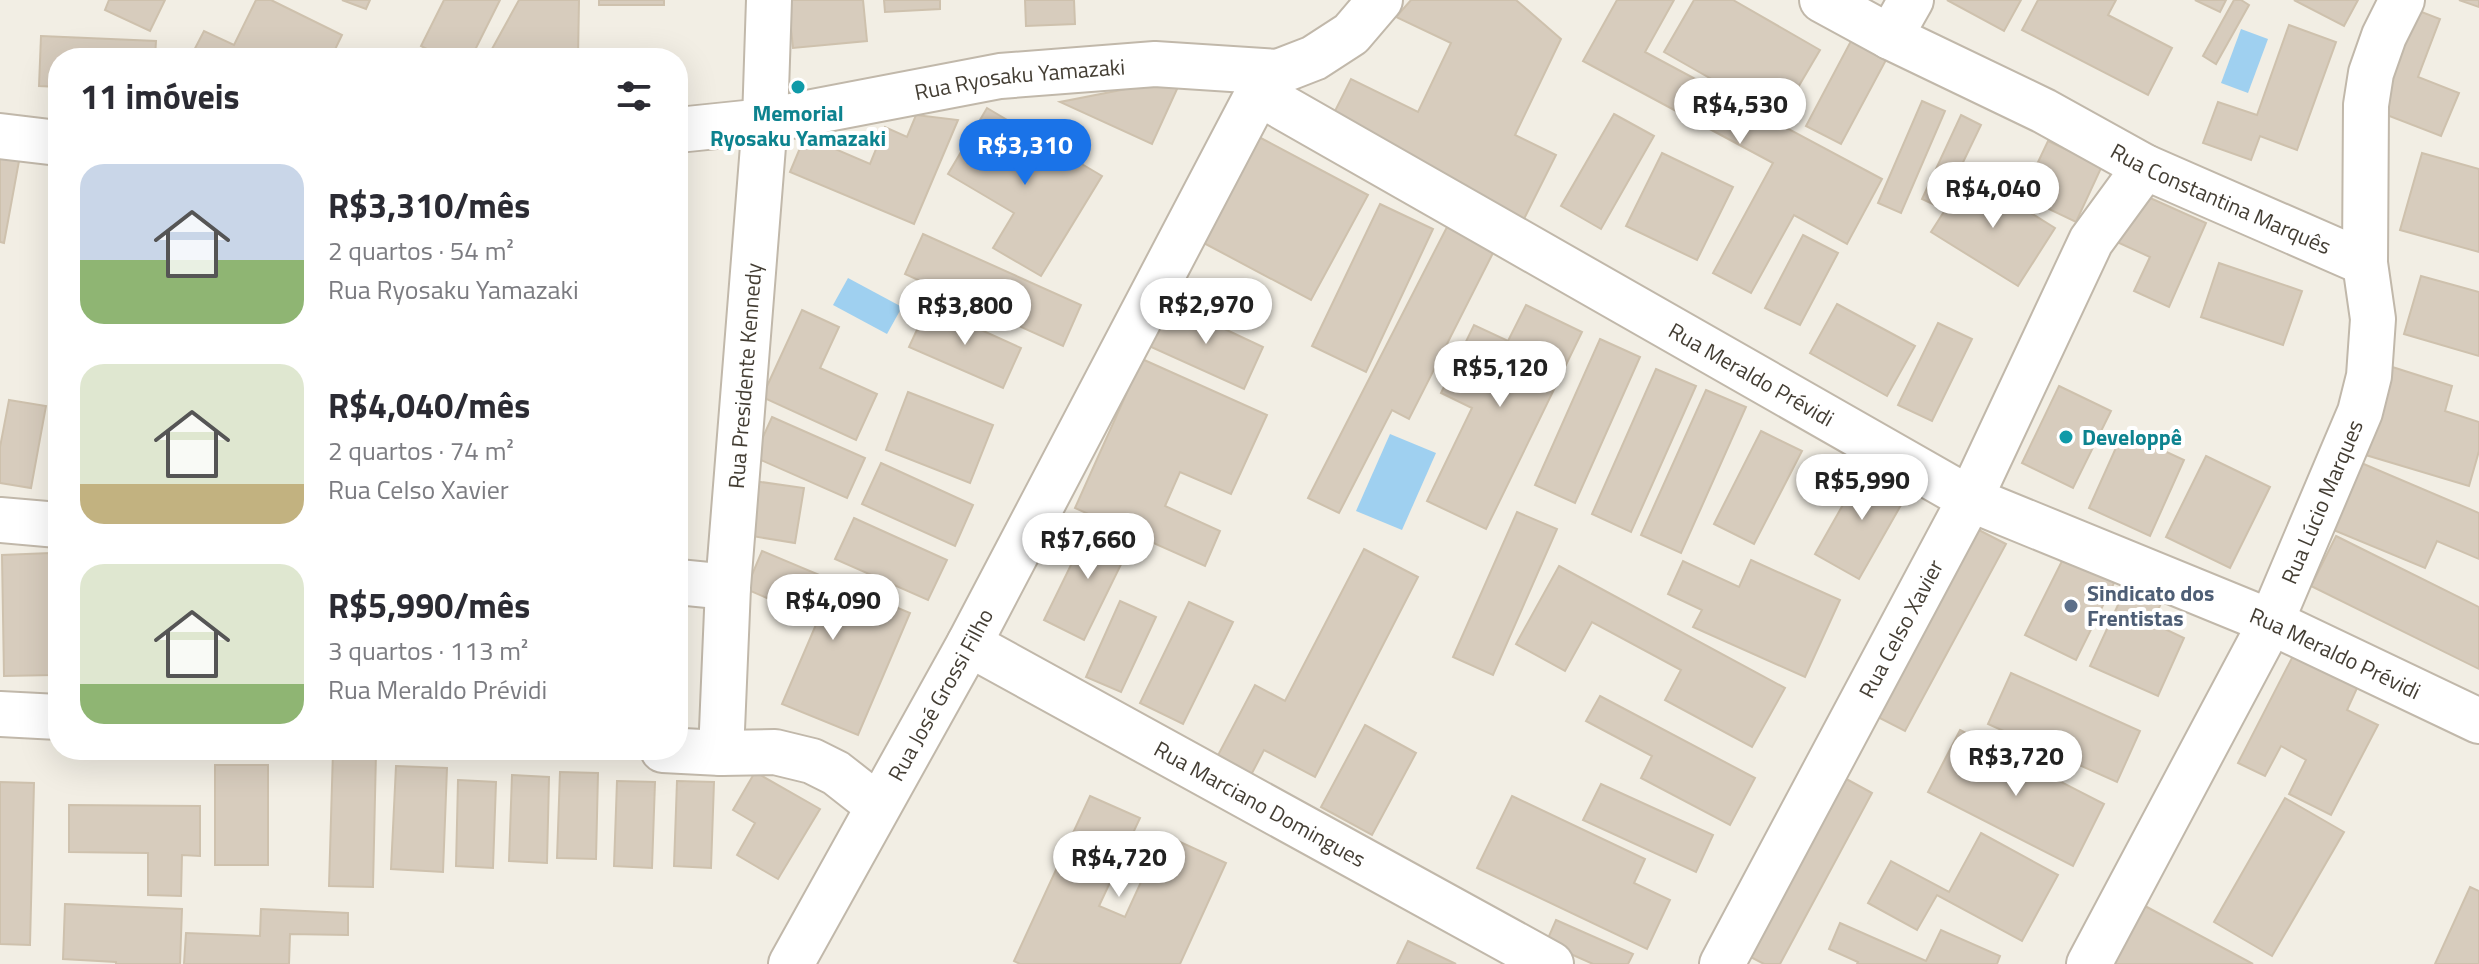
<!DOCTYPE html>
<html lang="pt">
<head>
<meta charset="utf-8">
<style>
	body { margin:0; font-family:"Titillium Web",sans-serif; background:#f2f2f3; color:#2b2b33; height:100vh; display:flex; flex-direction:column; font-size:30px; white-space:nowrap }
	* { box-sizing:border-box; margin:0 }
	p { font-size:26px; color:#7c7c81 }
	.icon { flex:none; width:44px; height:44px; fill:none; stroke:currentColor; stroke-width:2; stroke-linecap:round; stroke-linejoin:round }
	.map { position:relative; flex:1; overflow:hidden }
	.sheet { position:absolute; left:48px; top:48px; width:640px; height:712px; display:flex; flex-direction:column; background:#fff; border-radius:32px; box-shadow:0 8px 32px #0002 }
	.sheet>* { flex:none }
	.price { position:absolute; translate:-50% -68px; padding:0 18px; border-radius:28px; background:#fff; color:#222; font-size:26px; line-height:52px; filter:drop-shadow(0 2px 4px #0008) }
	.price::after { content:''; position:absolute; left:50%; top:48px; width:24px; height:18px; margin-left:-12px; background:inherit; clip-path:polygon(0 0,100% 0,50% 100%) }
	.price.on { background:#1a73e8; color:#fff }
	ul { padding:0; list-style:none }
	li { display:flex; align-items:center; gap:24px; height:200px; padding:0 32px }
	li span { display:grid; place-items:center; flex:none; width:224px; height:160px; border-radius:24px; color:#555 }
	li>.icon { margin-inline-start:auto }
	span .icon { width:96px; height:96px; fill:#fffc; stroke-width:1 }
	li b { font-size:34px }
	h2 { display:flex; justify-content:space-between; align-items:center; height:96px; padding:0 32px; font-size:34px }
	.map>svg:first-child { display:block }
	.water { fill:#9fd0f0 }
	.building { fill:#d7ccbd; stroke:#cec1ad; stroke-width:2 }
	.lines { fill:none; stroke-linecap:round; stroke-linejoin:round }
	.minor-casing { stroke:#c1b8aa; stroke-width:48 }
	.minor { stroke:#fff; stroke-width:44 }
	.culture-dot { fill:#0f9aa8; stroke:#fff; stroke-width:3 }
	.service-dot { fill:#5c6f8a; stroke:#fff; stroke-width:3 }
	.labels { text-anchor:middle; stroke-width:8; stroke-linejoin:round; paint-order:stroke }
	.street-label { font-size:22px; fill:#443e34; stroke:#fff }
	.culture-label { font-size:22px; font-weight:bold; fill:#0d838f; stroke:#fff }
	.service-label { font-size:22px; font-weight:bold; fill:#4e5e75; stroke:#fff; text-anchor:start }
</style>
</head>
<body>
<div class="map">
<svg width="2479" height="964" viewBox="0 0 2479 964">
	<rect width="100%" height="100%" fill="#f2eee4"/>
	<g class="water">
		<path d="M2241,29L2268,39L2248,93L2221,83Z"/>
		<path d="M848,278L902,307L887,334L833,305Z"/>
		<path d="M1390,434L1436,453L1402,530L1356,511Z"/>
	</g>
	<g class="building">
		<path d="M109,0H165L150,31L105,10Z"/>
		<path d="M256,0H271L342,35L331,58H190L204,31L234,45Z"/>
		<path d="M342,0H370L366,9Z"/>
		<path d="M444,0H500L471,58H444L421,46Z"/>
		<path d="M519,0H579L578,58H487Z"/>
		<rect x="599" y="0" width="65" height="5"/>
		<path d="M788,0H863L867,41L793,48Z"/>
		<path d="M884,0H940V9L885,12Z"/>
		<path d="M1025,0H1074L1075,24L1026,26Z"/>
		<path d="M1411,0H1516L1561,39L1515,135L1556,155L1524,219L1328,125L1351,79L1418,112L1451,43L1396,17Z"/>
		<path d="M1617,0H1674L1645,52L1882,179L1847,244L1794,215L1751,293L1713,273L1773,163L1583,61Z"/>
		<path d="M1694,0H1733L1820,50L1780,118L1664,52Z"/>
		<path d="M1947,0H2021L2004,31Z"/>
		<path d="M2038,0H2116L2108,15L2172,48L2148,95L2022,30Z"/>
		<path d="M2195,0H2226L2220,12Z"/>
		<path d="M2234,0H2241L2249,5L2216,64L2203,56Z"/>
		<path d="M2294,0H2358L2344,26Z"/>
		<path d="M2459,0H2479V7Z"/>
		<path d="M2406,6L2440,19L2418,77L2459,93L2441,136L2366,107Z"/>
		<path d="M2289,25L2336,42L2297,150L2260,136L2251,160L2203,143L2218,102L2257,115Z"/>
		<path d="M41,36L156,41L155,58H58V87L39,86Z"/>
		<path d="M1851,41L1886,60L1841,144L1806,126Z"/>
		<path d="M1182,78L1152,144L1060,102Z"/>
		<path d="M1922,101L1945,111L1901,213L1878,203Z"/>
		<path d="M987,108L1102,176L1041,276L993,248L1014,213L948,174Z"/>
		<path d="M1614,114L1654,136L1601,229L1561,206Z"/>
		<path d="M916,115L958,120L914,224L790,172L805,136L870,164L885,127L907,137Z"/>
		<path d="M1961,115L1981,125L1941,208L1922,199Z"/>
		<path d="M1257,136L1368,195L1311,300L1200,241Z"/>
		<path d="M2048,141L2102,166L2076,222L2022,196Z"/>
		<path d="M1662,153L1733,187L1697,260L1626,226Z"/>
		<path d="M2422,153L2479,169V252L2400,230Z"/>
		<path d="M0,157L19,161L4,243L0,242Z"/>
		<path d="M1968,174L2055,228L2018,286L1931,232Z"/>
		<path d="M2139,193L2206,223L2169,307L2134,291L2150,257L2117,242Z"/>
		<path d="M1380,204L1433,229L1366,372L1312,346Z"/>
		<path d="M1447,227L1494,251L1409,419L1392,410L1339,513L1308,498Z"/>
		<path d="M923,234L1081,305L1063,346L905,274Z"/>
		<path d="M1803,235L1838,253L1800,325L1765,308Z"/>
		<path d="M2219,263L2302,291L2283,345L2201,317Z"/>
		<path d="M2421,276L2479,292V356L2404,334Z"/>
		<path d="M1169,303L1263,347L1244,389L1149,346Z"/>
		<path d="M1837,304L1915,346L1887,396L1810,353Z"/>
		<path d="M1526,305L1582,332L1486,529L1427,501L1472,408L1441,393L1474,325L1508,341Z"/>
		<path d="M928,306L1021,348L1003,388L909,347Z"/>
		<path d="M802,310L839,327L820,368L877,394L856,440L762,397Z"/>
		<path d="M1938,323L1972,339L1932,421L1898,405Z"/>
		<path d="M1600,339L1640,357L1575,503L1535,485Z"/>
		<path d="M678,358H685L682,504H678Z"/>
		<path d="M1142,359L1267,415L1231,494L1180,472L1165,506L1220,531L1205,566L1075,508Z"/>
		<path d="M2386,365L2452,386L2445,411L2479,422V451L2469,486L2359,453Z"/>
		<path d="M1656,369L1696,386L1631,532L1592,514Z"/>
		<path d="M2059,386L2111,411L2073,488L2022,463Z"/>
		<path d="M1706,390L1746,407L1681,553L1641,535Z"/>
		<path d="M908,392L993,425L970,483L886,450Z"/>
		<path d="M9,400L46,406L31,488L0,483V447Z"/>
		<path d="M772,417L865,458L847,498L754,457Z"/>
		<path d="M1761,431L1802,451L1754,544L1714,524Z"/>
		<path d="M2123,432L2184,460L2150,536L2089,508Z"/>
		<path d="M2206,456L2270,487L2230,568L2166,537Z"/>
		<path d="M2359,462L2479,513V559L2437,541L2425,568L2331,529Z"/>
		<path d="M881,463L973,505L955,546L862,504Z"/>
		<path d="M1865,466L1909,491L1859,579L1815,554Z"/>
		<path d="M754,481L804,488L795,543L746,535Z"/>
		<path d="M1517,512L1557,529L1493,675L1453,657Z"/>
		<path d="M854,518L947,560L928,600L835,559Z"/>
		<path d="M1092,522L1132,542L1084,640L1044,620Z"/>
		<path d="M1975,528L2006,544L1905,731L1874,715Z"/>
		<path d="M2336,536L2479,607V669L2311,586Z"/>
		<path d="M1364,549L1418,577L1315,777L1264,750L1250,777L1216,759L1255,685L1285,701Z"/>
		<path d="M762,551L910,613L858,735L782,704L818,620L746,589Z"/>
		<path d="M50,553L53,675L4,676L2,555Z"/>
		<path d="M2066,553L2117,577L2076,660L2025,635Z"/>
		<path d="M1751,560L1840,600L1805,677L1693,627L1702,610L1668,594L1683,561L1739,587Z"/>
		<path d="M1559,566L1785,688L1752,747L1665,700L1681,670L1592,622L1565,671L1516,644Z"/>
		<path d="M2128,583L2163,599L2152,623L2184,638L2158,696L2090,666Z"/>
		<path d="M1120,601L1156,617L1121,692L1086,677Z"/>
		<path d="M1189,602L1233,622L1183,724L1140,703Z"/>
		<path d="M2294,654L2358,686L2347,710L2378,725L2331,815L2289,794L2306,760L2281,746L2265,776L2238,763Z"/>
		<path d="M2011,673L2140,731L2117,782L1988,724Z"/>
		<path d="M1600,696L1755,778L1730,825L1641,778L1652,756L1586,721Z"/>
		<path d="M1365,725L1416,753L1372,835L1321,807Z"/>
		<path d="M1960,730L2104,804L2073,866L1928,792Z"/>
		<path d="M333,751L376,752L373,887L329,886Z"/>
		<rect x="215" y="765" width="53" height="100"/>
		<path d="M396,766L447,768L443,872L391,869Z"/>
		<path d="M560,772L598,773L596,859L557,858Z"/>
		<path d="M755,772L820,809L778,879L737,855L755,823L733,810Z"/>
		<path d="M512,775L549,777L547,863L509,861Z"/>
		<path d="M1839,775L1872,793L1780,964H1764L1743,953Z"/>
		<path d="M458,780L496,782L493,868L456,866Z"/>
		<path d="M617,781L655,782L652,868L614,866Z"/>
		<path d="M677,781L714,782L711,868L674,866Z"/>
		<path d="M0,782L34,783L30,945L0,944Z"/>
		<path d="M1601,784L1713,835L1696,872L1583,820Z"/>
		<path d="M1090,796L1140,818L1099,906L1125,917L1163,834L1226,863L1180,964H1020L1014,961Z"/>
		<path d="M1512,796L1645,859L1634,883L1670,900L1647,949L1477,868Z"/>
		<path d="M2285,798L2344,832L2272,956L2214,922Z"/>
		<path d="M69,805L200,806V856L182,855L181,896L148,895V853L69,852Z"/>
		<path d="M1981,833L2058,875L2022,941L1937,895L1917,930L1868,903L1891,861L1949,892Z"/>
		<path d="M2470,887L2479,891V964H2435Z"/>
		<path d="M65,904L182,909L180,964H116V962L63,959Z"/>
		<path d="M2145,906L2253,964H2114Z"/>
		<path d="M261,909L348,913V935L290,934L289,964H184L186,933L260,936Z"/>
		<path d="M1556,920L1633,954L1628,964H1593L1546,943Z"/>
		<path d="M1840,923L1926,961L1941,930L2000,956L1997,964H1857L1858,962L1829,949Z"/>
		<path d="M1408,941L1456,964H1397Z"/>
	</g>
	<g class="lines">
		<g class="minor-casing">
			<g id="minor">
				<path id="s1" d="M1822,0L1890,37L2044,111L2145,167L2365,263"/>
				<path d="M1890,37L1911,0"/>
				<path id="s2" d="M1258,93L1970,499L2271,622L2479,721"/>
				<path id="s3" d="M678,130L765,121L1000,76L1155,64L1278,72"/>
				<path d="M0,136L58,143"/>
				<path d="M0,520L58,525"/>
				<path d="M678,582L728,587"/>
				<path id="s4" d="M969,644L1551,964"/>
				<path d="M0,714L58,717"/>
				<path d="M663,750L721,753L775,752L812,761L836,773L878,806"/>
				<path id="s5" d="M721,753L728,587L765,121L769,0"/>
				<path id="s6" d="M791,964L969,644L1258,93L1278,72L1314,58L1351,34L1380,0"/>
				<path id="s7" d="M1722,964L1970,499L2091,241L2145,167"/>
				<path id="s8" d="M2089,964L2271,622L2360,412L2369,376L2373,319L2365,263L2366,105L2371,73L2384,36L2402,0"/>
			</g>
		</g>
		<use href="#minor" class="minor"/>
	</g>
	<g class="culture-dot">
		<circle cx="798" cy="87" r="8"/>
		<circle cx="2066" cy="437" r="8"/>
	</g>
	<circle class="service-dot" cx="2071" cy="606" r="8"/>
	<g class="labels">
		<g class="street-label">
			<text dy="8" stroke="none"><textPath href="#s3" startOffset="346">Rua Ryosaku Yamazaki</textPath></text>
			<text dy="8" stroke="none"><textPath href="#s1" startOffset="446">Rua Constantina Marquês</textPath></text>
			<text dy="8" stroke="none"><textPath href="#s2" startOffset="568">Rua Meraldo Prévidi</textPath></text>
			<text dy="8" stroke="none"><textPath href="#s5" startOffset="378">Rua Presidente Kennedy</textPath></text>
			<text dy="8" stroke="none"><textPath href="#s8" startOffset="518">Rua Lúcio Marques</textPath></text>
			<text dy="8" stroke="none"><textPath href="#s7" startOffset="380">Rua Celso Xavier</textPath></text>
			<text dy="8" stroke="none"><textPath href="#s2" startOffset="1216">Rua Meraldo Prévidi</textPath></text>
			<text dy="8" stroke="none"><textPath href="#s6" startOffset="308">Rua José Grossi Filho</textPath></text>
			<text dy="8" stroke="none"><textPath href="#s4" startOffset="332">Rua Marciano Domingues</textPath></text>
		</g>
		<g class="culture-label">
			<text x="798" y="121">Memorial<tspan x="798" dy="25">Ryosaku Yamazaki</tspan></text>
			<text x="2082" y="445" text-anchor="start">Developpê</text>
		</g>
		<g class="service-label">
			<text x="2087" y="601">Sindicato dos<tspan x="2087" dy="25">Frentistas</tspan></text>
		</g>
	</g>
</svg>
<b class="price" style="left:1740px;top:146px">R$4,530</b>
<b class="price on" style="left:1025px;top:187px">R$3,310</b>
<b class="price" style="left:1993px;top:230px">R$4,040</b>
<b class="price" style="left:1206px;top:346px">R$2,970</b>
<b class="price" style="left:965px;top:347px">R$3,800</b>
<b class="price" style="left:1500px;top:409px">R$5,120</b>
<b class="price" style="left:1862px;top:522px">R$5,990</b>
<b class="price" style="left:1088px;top:581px">R$7,660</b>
<b class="price" style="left:833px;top:642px">R$4,090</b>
<b class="price" style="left:2016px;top:798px">R$3,720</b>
<b class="price" style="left:1119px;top:899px">R$4,720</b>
<section class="sheet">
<h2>11 imóveis<svg class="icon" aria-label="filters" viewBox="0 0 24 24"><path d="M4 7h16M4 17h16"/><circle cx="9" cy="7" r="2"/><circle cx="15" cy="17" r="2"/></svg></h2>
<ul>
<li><span style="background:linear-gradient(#c9d6e8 60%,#8fb573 0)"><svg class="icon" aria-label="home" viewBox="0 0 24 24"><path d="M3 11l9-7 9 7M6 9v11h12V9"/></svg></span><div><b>R$3,310/mês</b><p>2 quartos · 54 m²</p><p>Rua Ryosaku Yamazaki</p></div></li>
<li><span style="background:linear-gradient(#dfe7d0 75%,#c2b280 0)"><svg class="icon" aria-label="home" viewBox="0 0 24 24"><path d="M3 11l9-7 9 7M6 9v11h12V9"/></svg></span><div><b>R$4,040/mês</b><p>2 quartos · 74 m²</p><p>Rua Celso Xavier</p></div></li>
<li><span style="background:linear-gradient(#dfe7d0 75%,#8fb573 0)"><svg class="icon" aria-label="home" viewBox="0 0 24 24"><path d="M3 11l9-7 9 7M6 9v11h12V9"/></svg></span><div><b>R$5,990/mês</b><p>3 quartos · 113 m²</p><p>Rua Meraldo Prévidi</p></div></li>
</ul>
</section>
</div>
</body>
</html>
